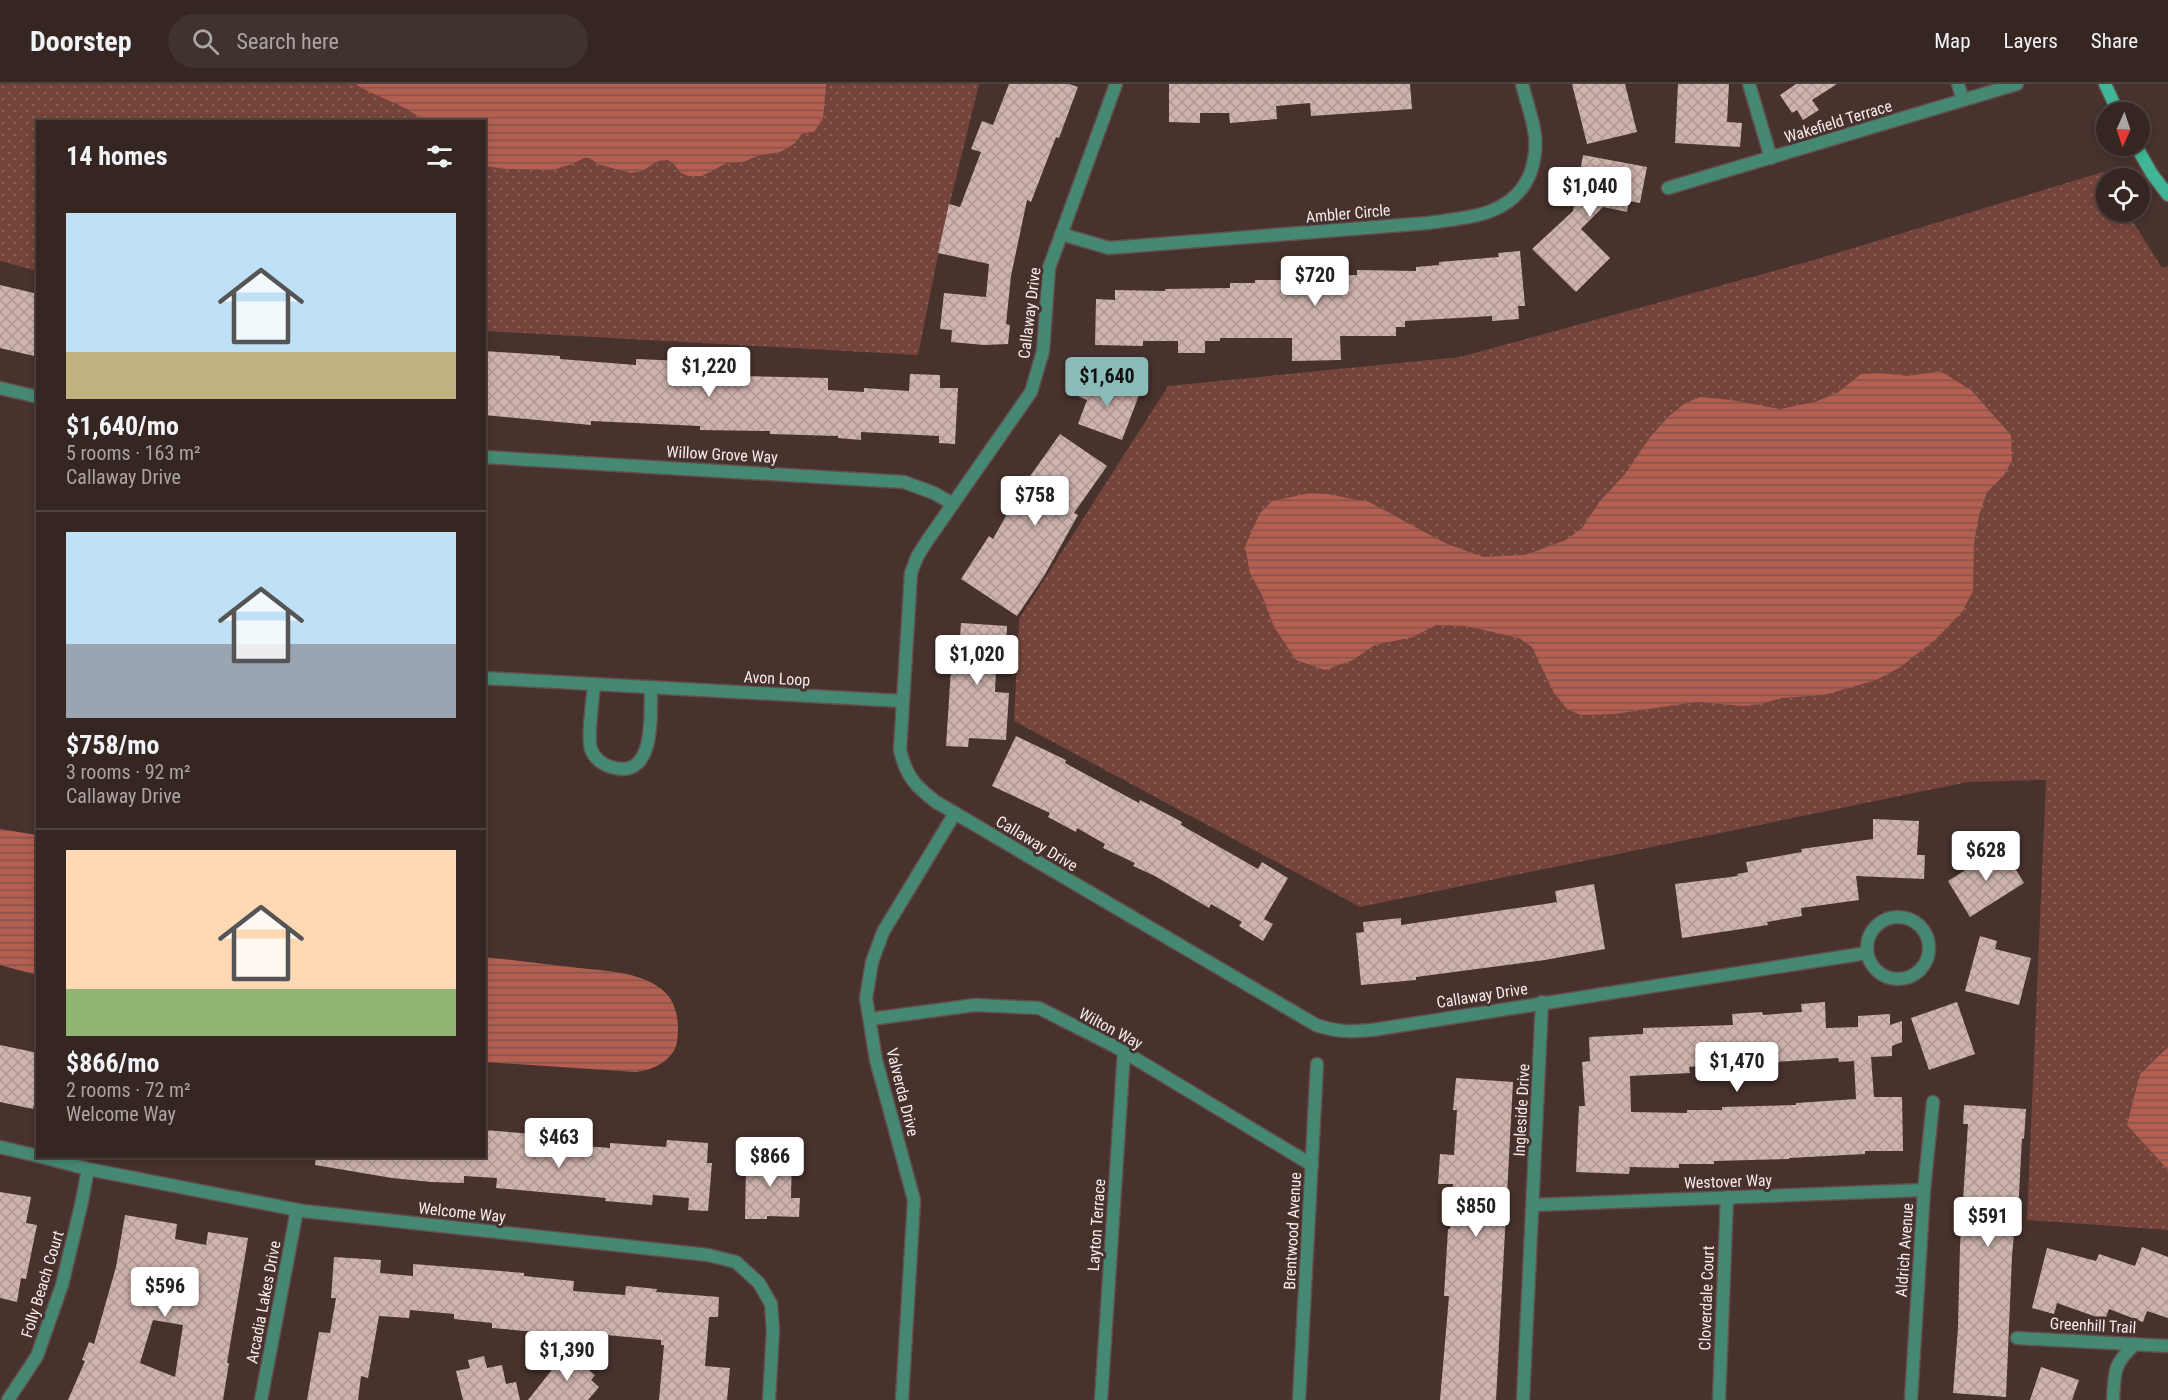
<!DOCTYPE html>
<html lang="en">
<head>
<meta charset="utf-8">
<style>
	body { margin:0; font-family:"Roboto Condensed",sans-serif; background:#40322f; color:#f1f3f6; height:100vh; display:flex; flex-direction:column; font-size:22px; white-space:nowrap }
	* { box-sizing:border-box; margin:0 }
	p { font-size:20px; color:#aaa5a5 }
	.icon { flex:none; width:33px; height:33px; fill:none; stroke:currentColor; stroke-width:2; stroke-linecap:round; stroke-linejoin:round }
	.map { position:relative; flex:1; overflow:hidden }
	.sheet { position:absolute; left:36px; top:36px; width:450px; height:1038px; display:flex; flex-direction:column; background:#352622; border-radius:0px; box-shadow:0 3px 9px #0003,0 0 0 2px #4f4340 }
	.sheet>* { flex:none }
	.needle { width:39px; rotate:183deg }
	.fabs { position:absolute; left:2096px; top:18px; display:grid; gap:12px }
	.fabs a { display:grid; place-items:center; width:54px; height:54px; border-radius:50%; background:#352622; box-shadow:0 3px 9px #0003,0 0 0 2px #4f4340; font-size:30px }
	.price { position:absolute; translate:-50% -51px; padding:0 14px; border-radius:6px; background:#fff; color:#222; font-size:20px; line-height:39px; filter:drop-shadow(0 2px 3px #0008) }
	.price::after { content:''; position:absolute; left:50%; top:36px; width:18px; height:14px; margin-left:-9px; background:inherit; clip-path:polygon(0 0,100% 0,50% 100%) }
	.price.current { background:#8bbbb9; color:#111 }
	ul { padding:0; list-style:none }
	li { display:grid; align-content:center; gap:12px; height:318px; padding:0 30px }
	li+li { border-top:2px solid #4f4340 }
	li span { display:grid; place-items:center; height:186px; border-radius:0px; color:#555 }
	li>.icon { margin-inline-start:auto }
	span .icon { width:108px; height:108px; fill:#fffc; stroke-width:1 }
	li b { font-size:26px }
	h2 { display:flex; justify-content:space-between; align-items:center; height:72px; padding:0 30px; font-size:26px }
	header { display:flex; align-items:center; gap:36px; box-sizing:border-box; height:84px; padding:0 30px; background:#352622; border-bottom:2px solid #4f4340 }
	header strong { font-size:28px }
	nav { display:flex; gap:33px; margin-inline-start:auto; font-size:21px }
	.search { width:420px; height:54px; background:#40322f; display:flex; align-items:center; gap:15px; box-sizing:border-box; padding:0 21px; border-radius:33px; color:#aaa5a5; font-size:22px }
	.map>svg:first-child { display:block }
	.grass { fill:url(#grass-dots) }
	.water { fill:url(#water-rules) }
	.building { fill:url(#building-cross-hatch); fill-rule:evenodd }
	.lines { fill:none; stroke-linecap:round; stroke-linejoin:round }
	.street-casing { stroke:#634f4b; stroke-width:15 }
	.secondary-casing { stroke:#634f4b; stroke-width:15 }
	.street { stroke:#458974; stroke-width:12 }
	.secondary { stroke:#3fb695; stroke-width:12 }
	.labels { text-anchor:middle; stroke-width:6; stroke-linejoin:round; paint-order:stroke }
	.street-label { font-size:16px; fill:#f8eae7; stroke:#47322d }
</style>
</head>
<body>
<header>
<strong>Doorstep</strong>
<div class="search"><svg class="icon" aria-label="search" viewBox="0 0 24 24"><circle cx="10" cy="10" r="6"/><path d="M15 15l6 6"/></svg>Search here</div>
<nav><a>Map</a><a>Layers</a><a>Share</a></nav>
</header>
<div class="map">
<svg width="2168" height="1316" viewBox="0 0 2168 1316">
	<defs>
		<pattern id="grass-dots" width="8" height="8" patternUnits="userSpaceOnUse" patternTransform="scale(1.5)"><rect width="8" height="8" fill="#74443b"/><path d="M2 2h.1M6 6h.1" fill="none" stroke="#895f57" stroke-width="1.8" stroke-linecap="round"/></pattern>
		<pattern id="water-rules" width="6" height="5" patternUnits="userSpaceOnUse" patternTransform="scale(1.5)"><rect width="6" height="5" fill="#b35f51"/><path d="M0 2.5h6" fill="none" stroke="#84544c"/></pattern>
		<pattern id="building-cross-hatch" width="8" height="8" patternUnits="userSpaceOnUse" patternTransform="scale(1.5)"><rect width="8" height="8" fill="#ceb2ad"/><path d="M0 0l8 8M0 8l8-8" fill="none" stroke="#ad9793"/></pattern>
	</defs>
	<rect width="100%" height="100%" fill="#47322d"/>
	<g class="grass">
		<path d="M0,0H979L942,151L918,271L485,247L484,38H38L37,187L0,177Z"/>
		<path d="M2103,88L2107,94L2106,128H2127L2162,184L2168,182V1146L2027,1136L2046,696L1968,698L1360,823L1014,637L1019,535L1168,302L1460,273L1814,176Z"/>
	</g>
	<g class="water">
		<path d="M356,0H826V1L823,34L814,48L802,50L794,60L780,68L760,71L743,78L727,79L702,92H688L680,88L674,80L668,76L658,77L644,86L631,89L597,80L591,74H584L572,80L552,86L506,85L485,82L484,38L424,37C404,19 378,15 356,0Z"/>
		<path d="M1940,287L1971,306L2011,351L2012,377L2004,391L1987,408L1979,431L1974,459L1973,507L1962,528L1935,556L1899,584L1876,596L1824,611L1781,614L1761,620L1744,622L1696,618L1614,630L1581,631L1567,625L1554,609L1532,563L1519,554L1466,542L1436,541L1413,553L1375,561L1353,576L1325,586L1296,576L1274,543L1262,511L1250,489L1245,462L1260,429L1272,417L1310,409L1327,410L1369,418L1445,459L1483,473L1525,471L1566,456L1582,444L1600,417L1625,390L1651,352L1669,332L1684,320L1700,313L1731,316L1780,325L1815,318L1837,309L1861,290L1879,289L1909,292Z"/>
		<path d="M0,745L37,751V891L0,881Z"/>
		<path d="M485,873C513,876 542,880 571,883C601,887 635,886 660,904C677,916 680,938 677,958C673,977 653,986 636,988L485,978Z"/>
		<path d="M2168,963V1086L2127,1041L2140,990Z"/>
	</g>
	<g class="building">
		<path d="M1009,0H1069L1078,3L1059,54L1056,53L1031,118L1027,116L1011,192L1006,240L1010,241L1008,260L984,261L951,258L952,246L940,245L944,209L986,213L989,180L938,169L949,120L960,123L981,68L971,65L982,37L993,41Z"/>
		<path d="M1169,0H1410L1412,25L1311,32L1310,19L1276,22L1277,35L1230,39L1229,29H1200V39L1169,38Z"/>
		<path d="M1572,0H1625L1637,48L1587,60Z"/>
		<path d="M1678,0H1729L1727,38L1742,39L1740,63L1675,59Z"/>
		<path d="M1796,0H1837L1812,16L1819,26L1803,36L1797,26L1792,29L1780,11Z"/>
		<path d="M1583,71L1647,83L1640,119L1629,117L1627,128L1603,123L1581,145L1610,174L1576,208L1532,165L1573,127Z"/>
		<path d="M1520,167L1525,222H1518L1519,235L1492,237V232L1405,237V243H1396V252H1340L1341,276L1292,277V254H1220V257H1205V269H1178V257H1143V262L1095,261L1096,215L1115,216V206L1165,207V205L1230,204V199H1255V196H1291V193L1357,191V186L1416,187V183L1439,181V178L1499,173L1498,169Z"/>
		<path d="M0,201L38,210V257L34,272L0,264Z"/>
		<path d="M484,267L560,272V275L636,281V275L684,277V281L742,283L741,292L828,294V306L864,308V304L909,307L910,290L940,291V304H958L955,360L939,359V352L861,348V356L838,354V352L770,350V347L700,346V342L591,337V341L484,331Z"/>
		<path d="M1087,292L1139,311L1122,356L1078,340L1087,316L1079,313Z"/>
		<path d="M1060,350L1107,382L1074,429L1078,431L1044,492L1017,532L961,495L989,452L993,455L1021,405Z"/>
		<path d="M961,539L1007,542L1006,567L997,566L995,608L1009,609L1006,656L969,654L968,663L946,662L953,554H960Z"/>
		<path d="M1016,652L1066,676L1065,679L1139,719L1140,716L1182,738L1181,741L1258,785L1262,778L1288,794L1264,835L1273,840L1263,857L1239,842L1242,838L1211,820L1209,824L1155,792L1133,782L1135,779L1103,764L1105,760L1077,744L1076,748L1048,733L1050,729L992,702Z"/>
		<path d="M1873,735L1919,737L1917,771H1925L1924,795L1856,792L1859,816L1801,824L1802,832L1767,838L1768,841L1682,854L1675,800L1738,792L1737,790L1748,788L1746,778L1802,768L1801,765L1873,755Z"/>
		<path d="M2002,763L2024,799L1970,833L1948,797Z"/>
		<path d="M1594,800L1605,865L1545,876L1416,893V896L1361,901L1356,849L1364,848L1363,838L1401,834V841L1545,820L1557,818L1555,807Z"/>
		<path d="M1980,852L1997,857L1995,865L2031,874L2019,921L1965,907Z"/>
		<path d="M1825,918L1826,944L1858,943V932L1890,930V941L1902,937V958L1892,962V972L1871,973L1874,1013H1902L1903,1067H1865V1070L1789,1074V1075L1714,1077V1080H1679V1084L1630,1083L1629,1090L1576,1088L1579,1022H1585L1582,978L1590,977L1589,953L1643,950V944L1733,941L1732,930L1762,928L1763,931L1802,928L1801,920ZM1838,974L1839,978L1854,977L1856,1015L1796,1019V1021L1722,1023V1026H1687V1029L1631,1028L1630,992L1690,989L1689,983L1723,980L1724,991L1759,989L1758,979Z"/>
		<path d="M1957,918L1975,970L1929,986L1911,934Z"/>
		<path d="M0,961L38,969V1004L33,1025L0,1018Z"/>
		<path d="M1456,994L1513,998L1496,1316H1440L1449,1212H1444L1448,1145H1450L1453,1100H1438L1440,1070L1454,1071L1457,1026H1453Z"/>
		<path d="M1964,1021L2026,1025L2024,1055L2022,1054L2018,1129H2016L2012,1172L2006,1313L1953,1309L1958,1244L1960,1161L1968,1040H1963Z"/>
		<path d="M484,1046L547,1051V1059L610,1064V1059L666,1063L667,1056L708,1059L707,1079H712L708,1127L688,1126L689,1114L653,1111L652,1121L605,1117L606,1114L496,1104L497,1094L464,1092V1099L431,1098L392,1094L315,1081L316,1072H484Z"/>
		<path d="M758,1069L792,1070L791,1114H800L799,1133L767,1132V1135H745L746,1080H758Z"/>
		<path d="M0,1108L31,1113L26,1139L37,1141L26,1195L21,1194L17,1218L0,1214Z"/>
		<path d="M125,1131L177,1140L175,1155L206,1161L208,1148L248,1154L227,1279H229L223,1316H68L85,1277L82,1276L89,1258L94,1260L116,1183ZM153,1236L183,1241L175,1293L140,1279Z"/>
		<path d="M2142,1163L2168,1173V1234L2147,1227L2143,1238L2109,1225L2105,1236L2057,1219L2054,1230L2032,1224L2047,1164L2096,1177L2099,1170L2135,1182Z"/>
		<path d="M334,1173L381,1176L380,1189L413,1192V1180L524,1189V1192L574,1197L573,1207L625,1211L626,1202L657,1205L656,1208L719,1213L718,1233H709L705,1282L730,1284L727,1316H659L664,1261H661V1256L595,1250L594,1253L492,1244V1239L454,1235V1230L410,1226L409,1234L379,1232L368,1294L361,1292L358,1316H307L319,1248L330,1249L336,1214H331Z"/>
		<path d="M566,1268L595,1291L591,1296L599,1303L588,1316H528Z"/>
		<path d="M484,1272L487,1284L502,1281L506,1300L516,1298L520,1316H463L456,1287L470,1284L468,1276Z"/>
		<path d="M2041,1283L2079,1296L2072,1316H2030Z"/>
	</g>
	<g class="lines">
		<g class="street-casing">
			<g id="street">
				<path d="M1116,0L1049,184L1043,267L1031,308L927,457L917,473L911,489L900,666C906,692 915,702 936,718L1316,941C1336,948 1352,948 1372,946L1867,869"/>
				<path d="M1749,0L1771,74"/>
				<path d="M1958,0L1963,16"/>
				<path d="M1668,104L2017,0"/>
				<path d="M1061,150L1109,164L1428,139C1467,133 1512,133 1530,90C1535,76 1537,60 1534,45C1531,30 1526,15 1522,0"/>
				<path d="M0,304L38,313"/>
				<path d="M484,373L904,398L934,409L953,420"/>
				<path d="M484,594L902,617"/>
				<path d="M594,600C593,616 587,651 591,665C594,674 602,680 611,683C657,697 650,629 651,603"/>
				<circle cx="1898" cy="864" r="31"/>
				<path d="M871,935L975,921L1039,924L1116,963L1312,1081"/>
				<path d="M0,1063L38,1072"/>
				<path d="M38,1072L88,1085L303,1127L708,1171L736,1178L759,1199L771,1220L773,1246L769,1316"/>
				<path d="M1533,1121L1924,1106"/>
				<path d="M2017,1254L2168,1262"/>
				<path d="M8,1316L37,1272L62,1201L82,1117L88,1085"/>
				<path d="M261,1316L297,1126"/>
				<path d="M902,1316L914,1116L876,976L866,914L872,878L883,848L955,729"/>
				<path d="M1101,1316L1124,968"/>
				<path d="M1299,1316L1317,980"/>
				<path d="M1523,1316L1542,918"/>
				<path d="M1719,1316L1727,1113"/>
				<path d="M1911,1316L1924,1106L1933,1018"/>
				<path d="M2113,1316C2115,1286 2113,1281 2135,1260"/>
			</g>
		</g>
		<g class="secondary-casing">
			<g id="secondary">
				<path d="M2105,0L2118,28"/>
				<path d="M2136,62L2152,90L2168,111"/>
			</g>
		</g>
		<use href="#street" class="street"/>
		<use href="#secondary" class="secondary"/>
	</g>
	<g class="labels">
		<g class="street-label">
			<text transform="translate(1838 37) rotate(-17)" y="6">Wakefield Terrace</text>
			<text transform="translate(1348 129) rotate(-5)" y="6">Ambler Circle</text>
			<text transform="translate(1029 229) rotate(-83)" y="6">Callaway Drive</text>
			<text transform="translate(722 370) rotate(3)" y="6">Willow Grove Way</text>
			<text transform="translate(777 594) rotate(3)" y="6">Avon Loop</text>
			<text transform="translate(1037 759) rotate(31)" y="6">Callaway Drive</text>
			<text transform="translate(1482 911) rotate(-9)" y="6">Callaway Drive</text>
			<text transform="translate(1111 944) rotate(28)" y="6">Wilton Way</text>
			<text transform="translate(903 1008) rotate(76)" y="6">Valverda Drive</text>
			<text transform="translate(1521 1026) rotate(-87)" y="6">Ingleside Drive</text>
			<text transform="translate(1728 1097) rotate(-2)" y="6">Westover Way</text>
			<text transform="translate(462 1128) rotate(6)" y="6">Welcome Way</text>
			<text transform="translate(1096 1141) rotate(-86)" y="6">Layton Terrace</text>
			<text transform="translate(1292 1147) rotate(-87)" y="6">Brentwood Avenue</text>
			<text transform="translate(1904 1166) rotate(-86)" y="6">Aldrich Avenue</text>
			<text transform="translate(42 1200) rotate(-73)" y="6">Folly Beach Court</text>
			<text transform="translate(1706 1214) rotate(-88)" y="6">Cloverdale Court</text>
			<text transform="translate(263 1218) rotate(-79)" y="6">Arcadia Lakes Drive</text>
			<text transform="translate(2093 1241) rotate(3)" y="6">Greenhill Trail</text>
		</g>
	</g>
</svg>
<div class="fabs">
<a><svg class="needle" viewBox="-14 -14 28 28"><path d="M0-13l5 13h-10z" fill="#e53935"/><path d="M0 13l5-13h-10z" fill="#aaa5a5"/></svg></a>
<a><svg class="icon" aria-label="locate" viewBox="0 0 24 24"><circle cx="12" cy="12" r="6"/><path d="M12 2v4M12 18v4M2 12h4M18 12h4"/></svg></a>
</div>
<b class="price" style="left:1590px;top:134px">$1,040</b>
<b class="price" style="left:1315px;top:223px">$720</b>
<b class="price" style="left:709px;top:314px">$1,220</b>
<b class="price current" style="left:1107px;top:324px">$1,640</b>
<b class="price" style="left:1035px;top:443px">$758</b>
<b class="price" style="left:977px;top:602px">$1,020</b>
<b class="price" style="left:1986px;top:798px">$628</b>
<b class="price" style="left:1737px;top:1009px">$1,470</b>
<b class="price" style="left:559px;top:1085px">$463</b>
<b class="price" style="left:770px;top:1104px">$866</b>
<b class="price" style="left:1476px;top:1154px">$850</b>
<b class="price" style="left:1988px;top:1164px">$591</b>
<b class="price" style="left:165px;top:1234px">$596</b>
<b class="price" style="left:567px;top:1298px">$1,390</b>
<section class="sheet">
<h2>14 homes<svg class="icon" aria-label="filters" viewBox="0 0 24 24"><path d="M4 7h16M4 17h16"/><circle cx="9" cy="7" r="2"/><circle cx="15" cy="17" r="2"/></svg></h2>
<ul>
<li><span style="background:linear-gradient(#bfe0f5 75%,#c2b280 0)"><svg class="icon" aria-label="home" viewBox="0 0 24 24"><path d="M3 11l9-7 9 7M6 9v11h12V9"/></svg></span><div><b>$1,640/mo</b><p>5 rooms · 163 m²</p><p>Callaway Drive</p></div></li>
<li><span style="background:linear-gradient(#bfe0f5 60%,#9aa5b1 0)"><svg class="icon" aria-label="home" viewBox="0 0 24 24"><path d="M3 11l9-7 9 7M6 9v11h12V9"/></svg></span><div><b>$758/mo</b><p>3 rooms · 92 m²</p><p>Callaway Drive</p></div></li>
<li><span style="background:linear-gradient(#ffd9b3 75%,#8fb573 0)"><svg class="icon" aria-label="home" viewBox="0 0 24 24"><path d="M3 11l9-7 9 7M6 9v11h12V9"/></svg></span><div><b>$866/mo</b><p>2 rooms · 72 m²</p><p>Welcome Way</p></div></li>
</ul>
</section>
</div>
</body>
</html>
